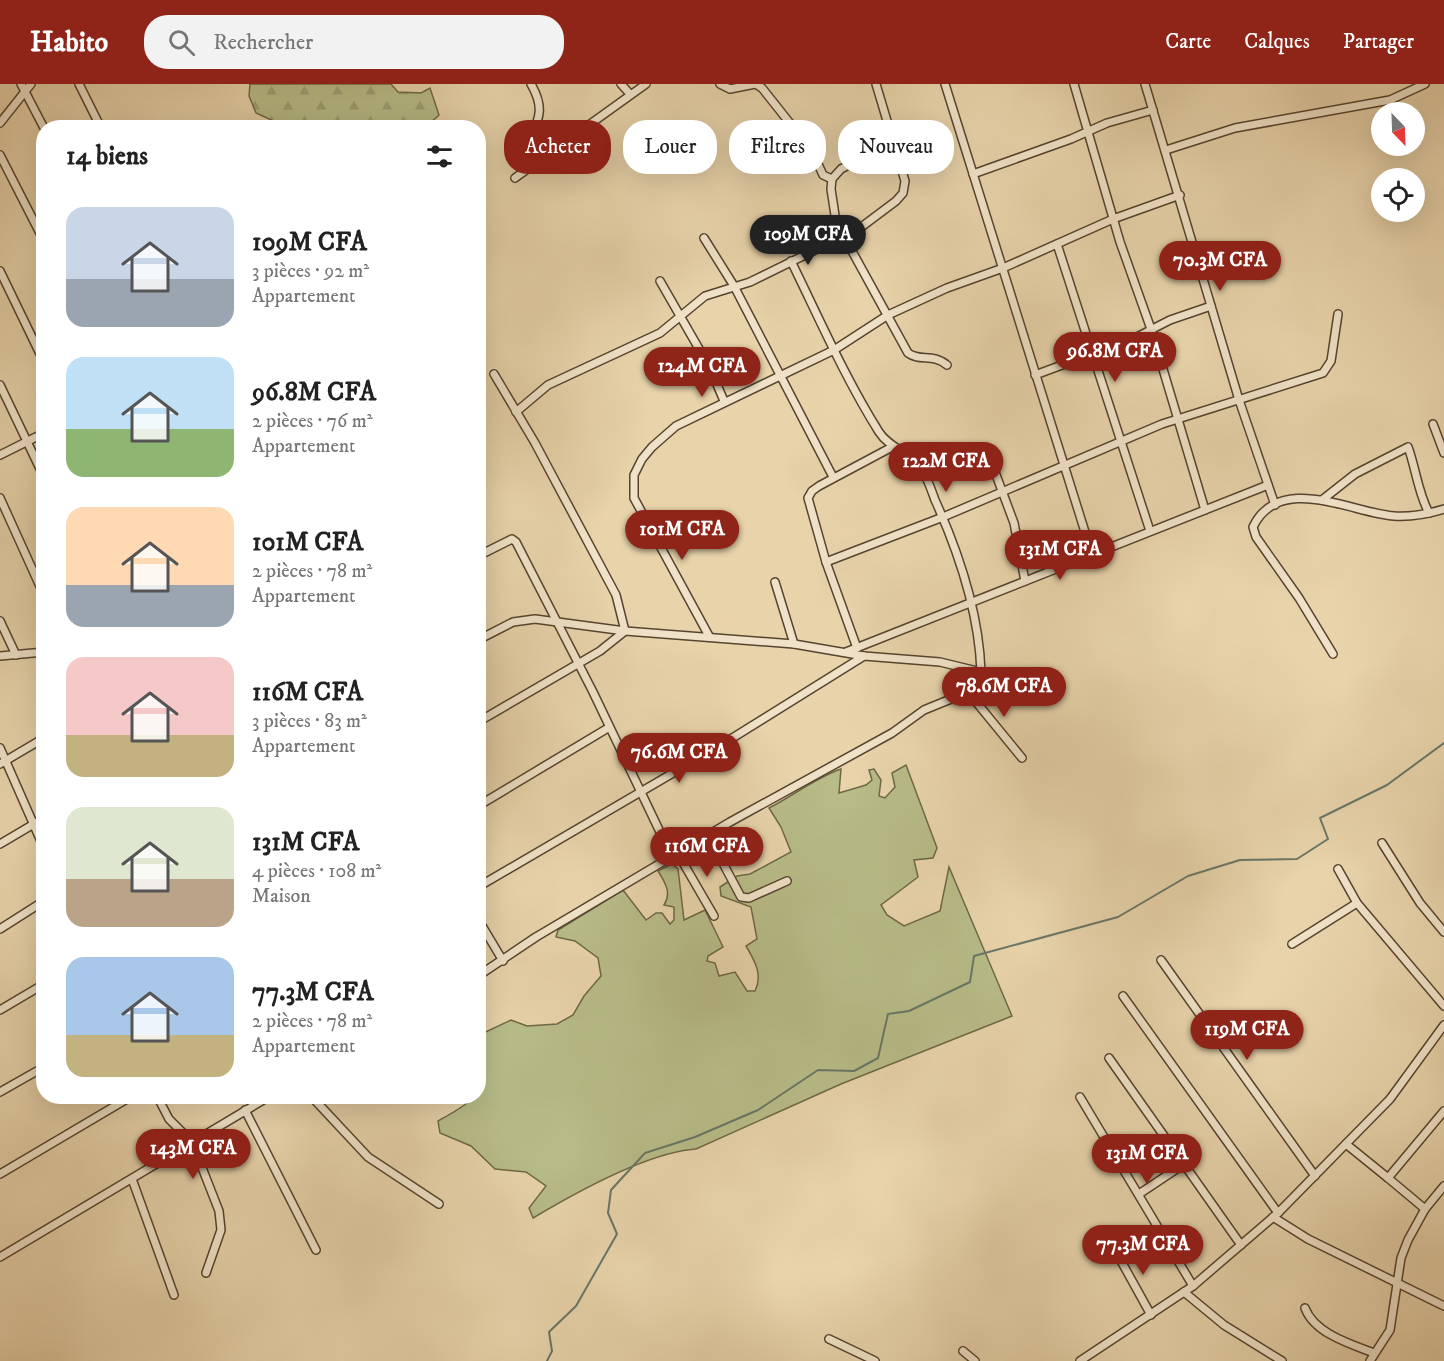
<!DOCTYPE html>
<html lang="fr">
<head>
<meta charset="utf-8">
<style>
	body { margin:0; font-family:"IM FELL DW Pica",serif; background:#f2f2f2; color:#222; height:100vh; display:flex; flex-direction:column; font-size:22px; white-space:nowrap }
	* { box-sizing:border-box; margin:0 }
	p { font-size:20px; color:#767676 }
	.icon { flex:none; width:33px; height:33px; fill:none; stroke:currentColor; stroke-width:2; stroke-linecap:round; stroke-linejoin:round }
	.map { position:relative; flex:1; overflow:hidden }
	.drawer { position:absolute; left:36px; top:36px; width:450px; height:984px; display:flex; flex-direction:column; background:#fff; border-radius:24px; box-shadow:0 6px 24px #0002 }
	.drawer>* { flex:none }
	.banner { position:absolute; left:504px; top:36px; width:570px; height:54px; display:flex; gap:12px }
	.needle { width:39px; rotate:157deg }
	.fabs { position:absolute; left:1371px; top:18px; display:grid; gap:12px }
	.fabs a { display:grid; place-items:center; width:54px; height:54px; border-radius:50%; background:#fff; box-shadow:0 6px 24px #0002; font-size:30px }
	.price { position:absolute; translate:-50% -51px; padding:0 14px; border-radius:21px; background:#8f2418; color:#fff; font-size:20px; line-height:39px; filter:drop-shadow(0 2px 3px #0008) }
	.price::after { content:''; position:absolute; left:50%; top:36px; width:18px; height:14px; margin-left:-9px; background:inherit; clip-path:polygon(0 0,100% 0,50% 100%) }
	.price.on { background:#222; color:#fff }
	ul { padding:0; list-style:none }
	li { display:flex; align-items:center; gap:18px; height:150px; padding:0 30px }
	li span { display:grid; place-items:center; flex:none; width:168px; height:120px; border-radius:18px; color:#555 }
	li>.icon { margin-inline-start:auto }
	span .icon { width:72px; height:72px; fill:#fffc; stroke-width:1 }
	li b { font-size:26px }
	h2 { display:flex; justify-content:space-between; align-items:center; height:72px; padding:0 30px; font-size:26px }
	.tag { padding:0 21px; border-radius:24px; background:#fff; box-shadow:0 6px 24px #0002; font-size:21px; line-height:54px }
	.tag.on { background:#8f2418; color:#fff }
	header { display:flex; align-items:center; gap:36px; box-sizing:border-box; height:84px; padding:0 30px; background:#8f2418; color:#fff }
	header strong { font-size:28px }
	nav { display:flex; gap:33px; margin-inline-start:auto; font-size:21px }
	.search { width:420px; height:54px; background:#f2f2f2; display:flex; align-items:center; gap:15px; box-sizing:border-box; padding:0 21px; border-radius:24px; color:#767676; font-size:22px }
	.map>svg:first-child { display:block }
	.green { fill:#b7bc88; stroke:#6e6846; stroke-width:1.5 }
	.forest { fill:url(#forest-firs); stroke:#6e6846; stroke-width:1.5 }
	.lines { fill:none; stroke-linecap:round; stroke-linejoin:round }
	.stream { stroke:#697667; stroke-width:2 }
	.street-casing { stroke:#56442e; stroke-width:10 }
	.street { stroke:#f0e2c8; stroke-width:7 }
</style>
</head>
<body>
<header>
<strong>Habito</strong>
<div class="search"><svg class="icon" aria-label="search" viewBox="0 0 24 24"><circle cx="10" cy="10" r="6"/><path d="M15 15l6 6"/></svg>Rechercher</div>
<nav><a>Carte</a><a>Calques</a><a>Partager</a></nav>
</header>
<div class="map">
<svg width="1444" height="1277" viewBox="0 0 1444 1277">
	<defs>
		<pattern id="forest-firs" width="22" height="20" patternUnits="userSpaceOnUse" patternTransform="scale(1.5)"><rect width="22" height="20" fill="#b7bc88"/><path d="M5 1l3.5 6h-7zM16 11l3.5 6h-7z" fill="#9da174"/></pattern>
	</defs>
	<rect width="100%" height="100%" fill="#e8d3ab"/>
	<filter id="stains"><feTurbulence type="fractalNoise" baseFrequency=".00333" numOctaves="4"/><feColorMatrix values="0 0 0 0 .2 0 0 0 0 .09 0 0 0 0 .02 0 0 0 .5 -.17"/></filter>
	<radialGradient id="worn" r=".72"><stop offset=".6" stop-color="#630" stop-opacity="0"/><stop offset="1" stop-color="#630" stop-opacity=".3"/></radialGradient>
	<path class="green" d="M906,681L937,764L933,774L914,776L918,793L881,821L887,831L904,842L940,827L949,783L1012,932L841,1000L696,1065C648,1068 575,1109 533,1134L529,1124L546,1102L526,1088L495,1085L471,1062L440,1049L438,1037C458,1026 472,1018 484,1001L479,996V951L511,936L527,942L557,940L573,931L584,912L601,892L598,874L575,857L556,853L558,846L623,806L646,836L656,829H662L670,840L674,836V823L664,821C672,809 665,798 658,787L672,780L678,785L684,836L705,826L723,863L708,872L707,877L715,879L719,892L735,888L747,907H755C763,891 755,877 746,862L757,855L751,823L721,812L720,803L737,792L750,790L791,768L781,743L769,724C793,712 815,694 841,685L839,709L866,701L872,696L869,686L874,685L881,696L879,712L885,714L895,703L892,689Z"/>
	<path class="forest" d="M250,0H391L398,8L421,9L430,4L439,31L426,43H280L278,39L256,29L249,12Z"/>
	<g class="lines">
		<path class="stream" d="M547,1277L552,1267L549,1248L576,1222L617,1150L608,1129L611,1106L645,1069L695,1053L758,1026L818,986L854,987L878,974L888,930L909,927L970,898L974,872L1118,833L1188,792L1240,776L1297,775L1328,755L1320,734L1387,701L1444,659"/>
		<g class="street-casing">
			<g id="street">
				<path d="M21,0L44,44"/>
				<path d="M79,0L101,44"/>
				<path d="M621,0L630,10"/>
				<path d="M720,0L730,5L755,0"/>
				<path d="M756,0L762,4L812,67L823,91L832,95"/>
				<path d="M945,0L1085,448V465L1080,477"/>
				<path d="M1074,0L1120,158L1151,245L1205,426"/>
				<path d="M1145,0L1239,316L1275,421"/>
				<path d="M0,39L31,0"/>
				<path d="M528,62C538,36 546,26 531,0"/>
				<path d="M1166,66L1235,44L1390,16L1425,0"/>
				<path d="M0,71L44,157"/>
				<path d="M854,78L841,85L832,95L831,105L836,138L908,269C920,278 933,269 947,281"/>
				<path d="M973,90L1071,55L1107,39L1153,26"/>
				<path d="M515,94L646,0"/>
				<path d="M704,154L734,202L833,393"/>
				<path d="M1057,160L1150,447"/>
				<path d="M791,177C819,234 845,294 879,348C890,365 909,367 920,383C927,392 931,405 935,416C959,469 979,529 981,588"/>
				<path d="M0,187L44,278"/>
				<path d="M660,197L710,284L724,317"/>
				<path d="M1035,291L1135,254L1170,236L1211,222"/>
				<path d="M0,301L44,393"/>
				<path d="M516,328L548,301L660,249L705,212L750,198L860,144L896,117L903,109L905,97L876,0"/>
				<path d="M1433,340L1444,369"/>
				<path d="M986,364L1014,439L1025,497"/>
				<path d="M0,371L44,349"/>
				<path d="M0,414L44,511"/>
				<path d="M1322,416L1355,390L1408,363C1416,385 1418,409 1429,429"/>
				<path d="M478,472L512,455L516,458L593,608L672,773"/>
				<path d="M826,478L943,433L1162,340L1323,289L1331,277L1338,230"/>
				<path d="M775,498L794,560"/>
				<path d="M0,537L16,571"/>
				<path d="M709,552L634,414V391L642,375L652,363L676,342L834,266L888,231L947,204L1003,184L1113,135L1180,111"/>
				<path d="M478,556L513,538L535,535L625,547L794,560L864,572L940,578L981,588L977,600L968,608L924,626L892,649L730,738L536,853L478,892"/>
				<path d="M857,564L826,478L808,414L812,407L819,402L892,363"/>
				<path d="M846,568L1268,401"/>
				<path d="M1333,570L1299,514L1256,453L1253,443C1279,388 1353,429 1394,432C1411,433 1428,430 1444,425"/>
				<path d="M0,572L44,568"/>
				<path d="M968,608L1022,674"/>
				<path d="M478,638L600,567L625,547L616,511L535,359L494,290"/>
				<path d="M0,664L44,764"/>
				<path d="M0,680L44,654"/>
				<path d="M478,722L608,644"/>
				<path d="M708,751L741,813L749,814L787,797"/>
				<path d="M1382,759L1420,819L1444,848"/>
				<path d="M0,760L44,734"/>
				<path d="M678,770L714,832"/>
				<path d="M1338,785L1357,819L1444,922"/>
				<path d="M478,803L726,658L864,572"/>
				<path d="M478,835L503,877"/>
				<path d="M0,845L44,817"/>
				<path d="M1292,860L1357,819"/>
				<path d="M1161,876L1315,1092"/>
				<path d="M1123,912L1278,1129"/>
				<path d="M0,926L44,900"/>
				<path d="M1109,974L1241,1161"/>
				<path d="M0,1008L44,983"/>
				<path d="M157,1012L169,1035L192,1058L219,1127L221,1146L206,1189"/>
				<path d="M311,1012L368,1073L439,1120"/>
				<path d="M1080,1013L1193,1202"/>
				<path d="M245,1026L316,1166"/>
				<path d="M1346,1060L1388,1094"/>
				<path d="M0,1090L132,1012"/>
				<path d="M132,1095L174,1211"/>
				<path d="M1139,1110L1184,1080"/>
				<path d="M1425,1125L1388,1094L1444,1027"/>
				<path d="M1273,1133L1308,1155L1444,1222"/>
				<path d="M1115,1166L1151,1231"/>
				<path d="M0,1173L270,1012"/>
				<path d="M1184,1208L1224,1241L1282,1277"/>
				<path d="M1305,1224C1314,1249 1350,1260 1374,1269"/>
				<path d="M829,1255L875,1277"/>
				<path d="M963,1267L975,1277"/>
				<path d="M1080,1277L1193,1202L1278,1129L1390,1015L1444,941"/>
				<path d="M1370,1277L1390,1246L1401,1174L1408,1156L1425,1125L1444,1102"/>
			</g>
		</g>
		<use href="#street" class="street"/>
	</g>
	<rect width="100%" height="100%" filter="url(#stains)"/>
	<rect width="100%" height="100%" fill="url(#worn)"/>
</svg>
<div class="fabs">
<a><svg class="needle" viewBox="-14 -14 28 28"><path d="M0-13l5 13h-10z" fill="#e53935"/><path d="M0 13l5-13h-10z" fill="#767676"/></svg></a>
<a><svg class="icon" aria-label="locate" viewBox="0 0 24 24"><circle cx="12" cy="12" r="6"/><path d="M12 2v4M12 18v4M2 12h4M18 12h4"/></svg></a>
</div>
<b class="price on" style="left:808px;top:182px">109M CFA</b>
<b class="price" style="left:1220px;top:208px">70.3M CFA</b>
<b class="price" style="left:1115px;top:299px">96.8M CFA</b>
<b class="price" style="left:702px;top:314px">124M CFA</b>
<b class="price" style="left:946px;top:409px">122M CFA</b>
<b class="price" style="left:682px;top:477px">101M CFA</b>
<b class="price" style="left:1060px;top:497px">131M CFA</b>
<b class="price" style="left:1004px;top:634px">78.6M CFA</b>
<b class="price" style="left:679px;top:700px">76.6M CFA</b>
<b class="price" style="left:707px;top:794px">116M CFA</b>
<b class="price" style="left:1247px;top:977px">119M CFA</b>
<b class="price" style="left:193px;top:1096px">143M CFA</b>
<b class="price" style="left:1147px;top:1101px">131M CFA</b>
<b class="price" style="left:1143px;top:1192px">77.3M CFA</b>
<div class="banner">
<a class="tag on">Acheter</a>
<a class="tag">Louer</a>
<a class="tag">Filtres</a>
<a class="tag">Nouveau</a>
</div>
<section class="drawer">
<h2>14 biens<svg class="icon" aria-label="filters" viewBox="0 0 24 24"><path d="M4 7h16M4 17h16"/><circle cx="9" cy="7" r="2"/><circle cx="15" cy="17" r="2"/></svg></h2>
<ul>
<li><span style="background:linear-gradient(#c9d6e8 60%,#9aa5b1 0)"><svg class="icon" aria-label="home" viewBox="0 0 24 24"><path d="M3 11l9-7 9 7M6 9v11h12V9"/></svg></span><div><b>109M CFA</b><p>3 pièces · 92 m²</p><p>Appartement</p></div></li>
<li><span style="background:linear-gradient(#bfe0f5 60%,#8fb573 0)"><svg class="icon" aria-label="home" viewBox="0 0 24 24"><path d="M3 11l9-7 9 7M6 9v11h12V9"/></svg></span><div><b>96.8M CFA</b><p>2 pièces · 76 m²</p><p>Appartement</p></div></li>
<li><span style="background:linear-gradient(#ffd9b3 65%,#9aa5b1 0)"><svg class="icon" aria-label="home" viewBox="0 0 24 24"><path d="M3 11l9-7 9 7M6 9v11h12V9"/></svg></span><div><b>101M CFA</b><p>2 pièces · 78 m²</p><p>Appartement</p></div></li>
<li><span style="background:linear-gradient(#f6c9c9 65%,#c2b280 0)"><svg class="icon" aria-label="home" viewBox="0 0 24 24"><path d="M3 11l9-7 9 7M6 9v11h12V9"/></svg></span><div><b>116M CFA</b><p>3 pièces · 83 m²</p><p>Appartement</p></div></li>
<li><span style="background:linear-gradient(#dfe7d0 60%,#b9a48a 0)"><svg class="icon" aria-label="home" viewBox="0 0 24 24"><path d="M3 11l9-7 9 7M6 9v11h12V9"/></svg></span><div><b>131M CFA</b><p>4 pièces · 108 m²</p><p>Maison</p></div></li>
<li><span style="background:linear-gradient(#a9c7e8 65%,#c2b280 0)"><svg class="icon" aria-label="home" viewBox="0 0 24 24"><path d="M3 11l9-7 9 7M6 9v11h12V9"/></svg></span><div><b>77.3M CFA</b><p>2 pièces · 78 m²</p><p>Appartement</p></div></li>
</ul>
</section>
</div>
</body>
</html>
